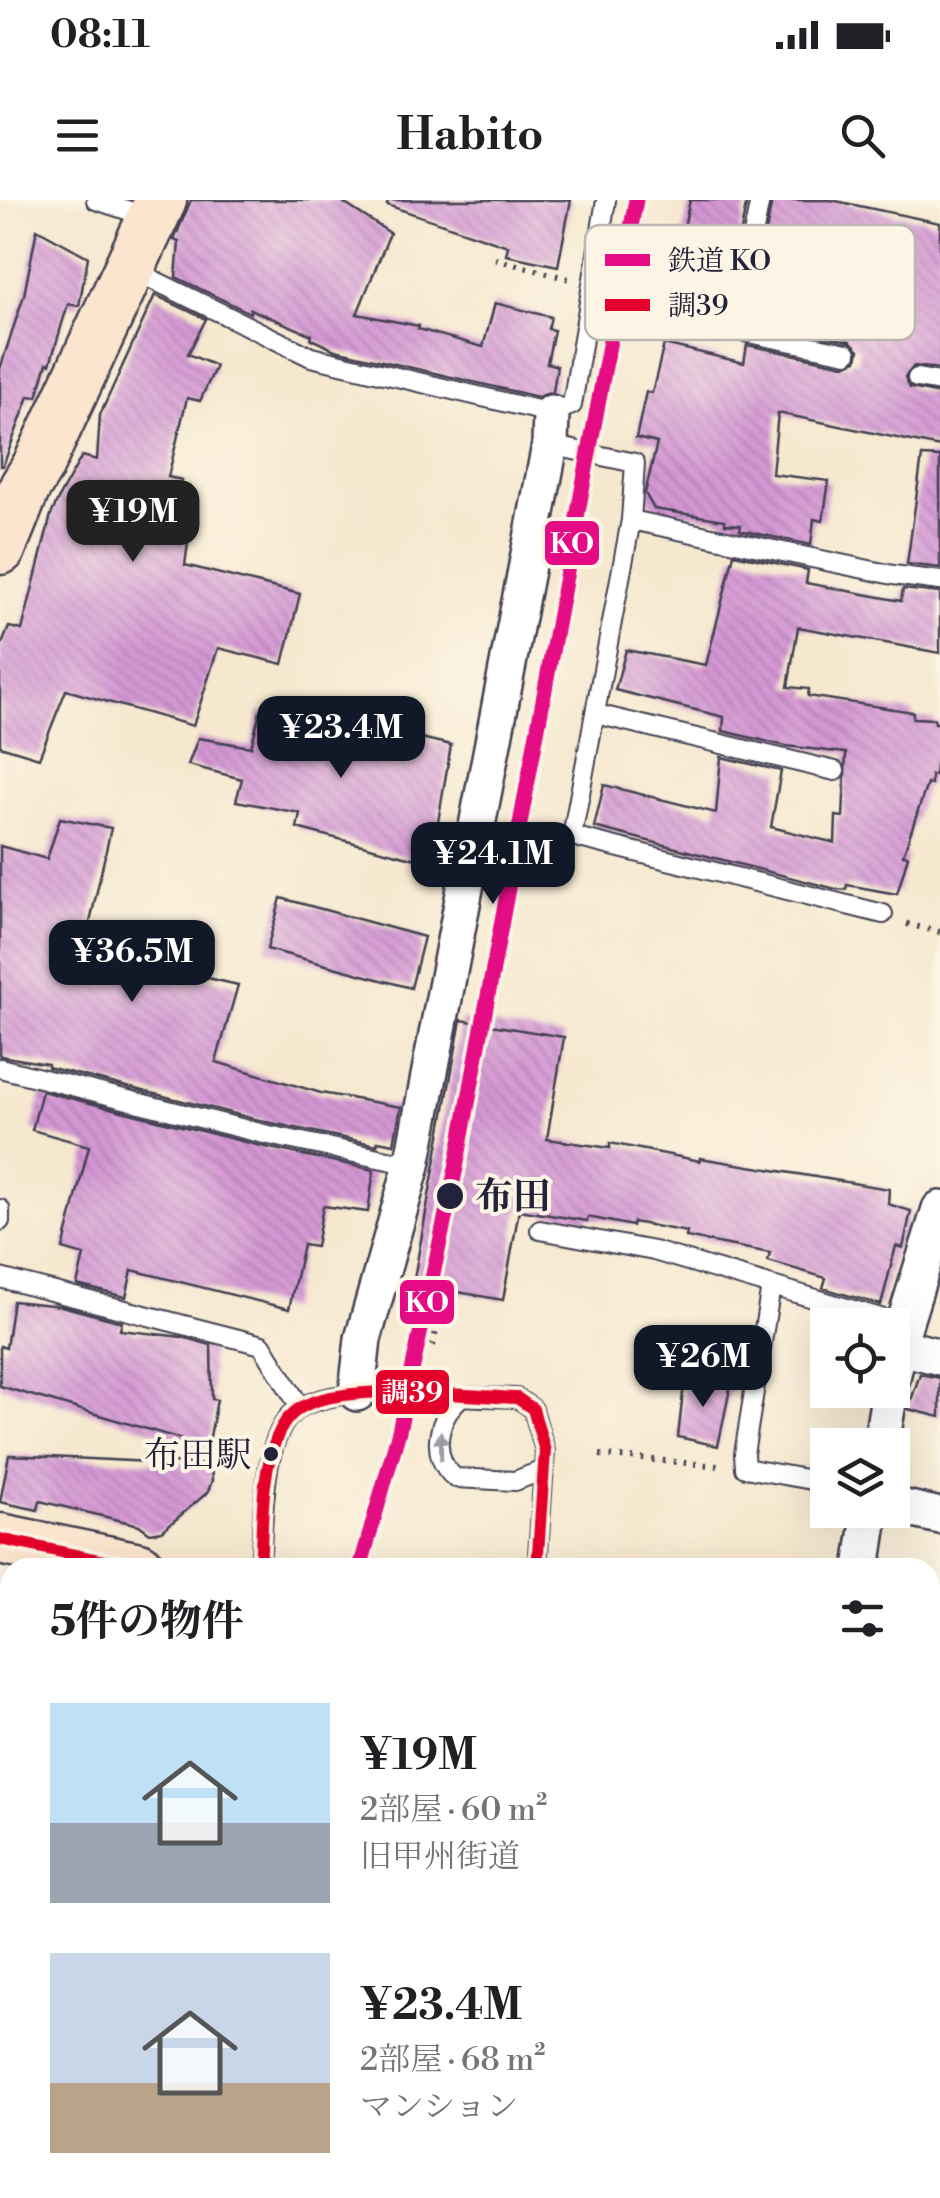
<!DOCTYPE html>
<html lang="ja">
<head>
<meta charset="utf-8">
<style>
	body { margin:0; font-family:"Libre Bodoni","Noto Serif JP",serif; background:#f6f6f6; color:#202124; height:100vh; display:flex; flex-direction:column; font-size:38px; white-space:nowrap }
	* { box-sizing:border-box; margin:0 }
	p { font-size:32px; color:#757577 }
	.icon { flex:none; width:55px; height:55px; fill:none; stroke:currentColor; stroke-width:2; stroke-linecap:round; stroke-linejoin:round }
	.map { position:relative; flex:1; overflow:hidden }
	.drawer { position:absolute; left:0px; top:1358px; width:940px; height:642px; display:flex; flex-direction:column; background:#fff; border-radius:30px 30px 0 0; box-shadow:0 10px 40px #0002 }
	.drawer>* { flex:none }
	.fabs { position:absolute; left:810px; top:1108px; display:grid; gap:20px }
	.fabs a { display:grid; place-items:center; width:100px; height:100px; border-radius:0px; background:#fff; box-shadow:0 10px 40px #0002; font-size:50px }
	.price { position:absolute; translate:-50% -85px; padding:0 22px; border-radius:20px; background:#111827; color:#fff; font-size:32px; line-height:65px; filter:drop-shadow(0 2px 5px #0008) }
	.price::after { content:''; position:absolute; left:50%; top:60px; width:30px; height:22px; margin-left:-15px; background:inherit; clip-path:polygon(0 0,100% 0,50% 100%) }
	.price.current { background:#222; color:#fff }
	ul { padding:0; list-style:none }
	li { display:flex; align-items:center; gap:30px; height:250px; padding:0 50px }
	li span { display:grid; place-items:center; flex:none; width:280px; height:200px; border-radius:0px; color:#555 }
	li>.icon { margin-inline-start:auto }
	span .icon { width:120px; height:120px; fill:#fffc; stroke-width:1 }
	li b { font-size:42px }
	h2 { display:flex; justify-content:space-between; align-items:center; height:120px; padding:0 50px; font-size:42px }
	.status { display:flex; justify-content:space-between; align-items:center; height:70px; padding:0 50px; background:#fff; direction:ltr }
	.status svg { height:28px; fill:currentColor }
	header { display:flex; justify-content:space-between; align-items:center; height:130px; padding:0 50px; background:#fff; font-size:45px; font-weight:800 }
	.map>svg:first-child { display:block }
	.building { fill:url(#building-back-hatch) }
	.lines { fill:none; stroke-linecap:round; stroke-linejoin:round }
	.lane-casing { stroke:#424051; stroke-width:22 }
	.street-casing { stroke:#424051; stroke-width:40 }
	.secondary-casing { stroke:#424051; stroke-width:55 }
	.path { stroke:#424051; stroke-width:6; stroke-dasharray:2.5 8; stroke-linecap:butt }
	.lane { stroke:#fff; stroke-width:18 }
	.street { stroke:#fff; stroke-width:35 }
	.secondary { stroke:#fce5cf; stroke-width:50 }
	.bus-1-casing { stroke:#fcf5e5; stroke-width:20 }
	.bus-1 { stroke:#e4002b; stroke-width:12 }
	.rail-1-casing { stroke:#fcf5e5; stroke-width:22 }
	.rail-1 { stroke:#e50b84; stroke-width:15 }
	.oneway { fill:#9c9ca7 }
	.stop-dot { fill:#22223b; stroke:#fcf5e5; stroke-width:4 }
	.labels { text-anchor:middle; stroke-width:8; stroke-linejoin:round; paint-order:stroke }
	.bus-label { font-size:36px; fill:#22223b; stroke:#fcf5e5; text-anchor:end }
	.stop-label { font-size:38px; font-weight:bold; fill:#22223b; stroke:#fcf5e5; text-anchor:start }
	.key { fill:#fcf5e5; stroke:#bbb6b2; stroke-width:2.5 }
	.key-label { font-size:28px; fill:#22223b }
	.line-badge { stroke:#fcf5e5; stroke-width:4 }
	.badge-label { font-size:28px; text-anchor:middle; font-weight:bold; fill:#fff }
</style>
</head>
<body>
<div class="status"><b>08:11</b><svg viewBox="0 0 49 12"><path d="M0 12V9h3v3zM5 12V6h3v6zM10 12V3h3v9zM15 12V0h3v12zM26 1h20v11H26zM47 4h2v5h-2z"/></svg></div>
<header><svg class="icon" aria-label="menu" viewBox="0 0 24 24"><path d="M4 6h16M4 12h16M4 18h16"/></svg>Habito<svg class="icon" aria-label="search" viewBox="0 0 24 24"><circle cx="10" cy="10" r="6"/><path d="M15 15l6 6"/></svg></header>
<div class="map">
<svg width="940" height="1998" viewBox="0 0 940 1998">
	<defs>
		<pattern id="building-back-hatch" width="6" height="6" patternUnits="userSpaceOnUse" patternTransform="scale(2.5)"><rect width="6" height="6" fill="#d598d5"/><path d="M-1 5l2 2M0 0l6 6M5-1l2 2" fill="none" stroke="#ac7cae"/></pattern>
	</defs>
	<rect width="100%" height="100%" fill="#fcf5e5"/>
	<filter id="ink" filterUnits="userSpaceOnUse"><feTurbulence type="fractalNoise" baseFrequency=".01" numOctaves="2"/><feDisplacementMap in="SourceGraphic" scale="20" xChannelSelector="R" yChannelSelector="G"/><feConvolveMatrix kernelMatrix="1 2 1 2 8 2 1 2 1" color-interpolation-filters="sRGB"/></filter>
	<filter id="wash" filterUnits="userSpaceOnUse"><feTurbulence type="fractalNoise" baseFrequency=".0048" numOctaves="4" result="noise"/><feDisplacementMap in="SourceGraphic" scale="40" xChannelSelector="R" yChannelSelector="G"/><feGaussianBlur stdDeviation="2.25" result="paint"/><feColorMatrix in="noise" values="0 0 0 0 0 0 0 0 0 0 0 0 0 0 0 0 0 1.4 0 .05"/><feComposite in="paint" operator="in"/></filter>
	<g filter="url(#wash)">
		<rect width="100%" height="100%" fill="#f6e8cf"/>
		<g id="blocks">
			<g class="building">
				<path d="M191,0H339L390,33L357,114L419,126L418,129L483,147L495,103L551,117L548,129L554,130L547,163L557,166L553,192L538,197L335,150L311,139L312,135L250,109V113L176,77L179,42L174,40Z"/>
				<path d="M388,0H571L558,66L506,55L508,46L387,5Z"/>
				<path d="M690,0H747L727,101L660,87L669,39L681,41Z"/>
				<path d="M772,0H831L940,23V169L914,166L905,177L910,188L940,194V247L778,213L772,274L829,281L823,321L814,319L811,345L740,330L741,325L725,324V320L654,309L645,293L657,243L636,238L646,192L652,193L664,144L744,163L747,145L844,165L857,160L859,150L850,141L752,121L755,106H752Z"/>
				<path d="M37,29L88,57L79,106L68,104L50,164L47,163L37,197L29,196L3,266H0V169L24,95Z"/>
				<path d="M155,95L206,119L188,154L216,166L200,201L187,198L168,277L182,280L176,312L192,313L185,365L300,394L283,464L218,448L193,526L66,490L39,558L0,546V449L9,427L22,430L51,315L60,295L82,256L97,260L100,215Z"/>
				<path d="M922,256L940,257V368L907,364Z"/>
				<path d="M734,354L808,370L806,383L901,401L903,389L940,393V453L798,427L788,487L809,489L808,496L913,512V518L934,519L935,523H940L939,565L936,564L935,575H931V585L927,584L903,655L908,656L897,694L847,685L846,690L836,689L594,627L604,585L716,613L721,557L781,571L771,627L835,643L836,616L843,617L846,553L786,546L723,531L724,517L615,490L626,450L706,465Z"/>
				<path d="M260,512L348,535L352,522L451,545L431,663L297,628L300,613L236,601L242,579L188,565L198,538L251,547Z"/>
				<path d="M60,618L111,628L83,754L169,769L238,785L216,862L321,893L401,907L394,944L378,941L377,945L267,922L48,867V864L0,856V646L47,659Z"/>
				<path d="M281,698L424,737L411,788L267,749Z"/>
				<path d="M461,820L564,837L547,939L610,948V943L700,961V958L889,989L888,1004L911,1011L903,1048L896,1046L881,1105L823,1088L826,1078L768,1061L770,1053L686,1037L687,1032L633,1022L632,1026L588,1017L587,1021L519,1010L503,1100L413,1084Z"/>
				<path d="M42,891L261,946L374,970L368,1012L323,1006L316,1047L303,1045L289,1109L132,1070L126,1097L77,1085L84,1055L63,1049L89,946L32,930Z"/>
				<path d="M13,1101L61,1106L122,1122L120,1130L182,1137L211,1145L212,1199L217,1200L208,1247L0,1186V1146L6,1148Z"/>
				<path d="M920,1174L940,1178V1217L908,1209Z"/>
				<path d="M685,1175L731,1184L718,1246L678,1237Z"/>
				<path d="M9,1255L211,1265L212,1280L208,1292L162,1331L150,1333L139,1325L40,1301L38,1310L0,1302Z"/>
			</g>
		</g>
	</g>
	<g filter="url(#ink)">
		<use href="#blocks" fill-opacity="0" stroke="#424051" stroke-width="2.5"/>
		<g class="lines">
			<g class="lane-casing">
				<g id="lane">
					<path d="M96,0L148,17"/>
					<path d="M760,0L734,130L847,153"/>
					<path d="M131,69L311,157L551,213L572,205L606,0"/>
					<path d="M917,178L940,182"/>
					<path d="M550,245L635,263L631,320"/>
					<path d="M596,514L835,571"/>
					<path d="M883,714L572,636L631,320L893,375L940,381"/>
					<path d="M0,868L264,934L412,965"/>
					<path d="M0,1009V1021"/>
					<path d="M540,1030L654,1051L904,1125"/>
					<path d="M0,1078L262,1145L300,1207"/>
					<path d="M771,1086L744,1254L745,1268L828,1283"/>
					<path d="M462,1196C438,1217 428,1255 455,1278L515,1281L543,1270"/>
					<path d="M260,1368C264,1324 259,1227 303,1206C320,1198 339,1195 357,1193L517,1198L533,1209L545,1251L537,1368"/>
					<path d="M0,1983L10,1987"/>
					<path d="M21,1990L46,1998"/>
					<path d="M69,1998L72,1990"/>
				</g>
			</g>
			<g class="street-casing">
				<g id="street">
					<path d="M898,1146L940,1157"/>
					<path d="M892,1178L904,1125L940,1009"/>
					<path d="M357,1193L363,1139L412,965L550,245L551,213"/>
					<path d="M881,1245L890,1190"/>
					<path d="M892,1305L940,1316"/>
					<path d="M862,1368L871,1310"/>
					<path d="M930,1878L940,1880"/>
					<path d="M493,1998L495,1990"/>
				</g>
			</g>
			<g class="secondary-casing">
				<g id="secondary">
					<path d="M0,349L25,287L38,266L161,0"/>
					<path d="M0,1339L139,1368"/>
					<path d="M930,1472L940,1474"/>
				</g>
			</g>
			<g class="path">
				<path d="M495,59L569,79"/>
				<path d="M907,724L940,732"/>
				<path d="M433,1146L444,1089"/>
				<path d="M600,1255L719,1266"/>
				<path d="M0,1867L10,1869"/>
			</g>
			<use href="#lane" class="lane"/>
			<use href="#street" class="street"/>
			<use href="#secondary" class="secondary"/>
			<g class="bus-1-casing">
				<g id="bus-1">
					<path d="M0,1339L137,1368"/>
					<path d="M260,1368C263,1325 260,1277 277,1237C283,1222 294,1210 308,1204C355,1183 463,1196 517,1198L533,1209L545,1251L537,1368"/>
				</g>
			</g>
			<use href="#bus-1" class="bus-1"/>
			<g class="rail-1-casing">
				<path id="rail-1" d="M360,1368L399,1231L456,968L636,0"/>
			</g>
			<use href="#rail-1" class="rail-1"/>
		</g>
		<defs><path id="oneway-solid" d="M-6-.8H1V-3.2L6.5 0L1 3.2V.8H-6Z" transform="scale(2.5)"/></defs>
		<use class="oneway" href="#oneway-solid" transform="translate(441 1246) rotate(-91)"/>
	</g>
	<g class="stop-dot">
		<circle cx="450" cy="996" r="15"/>
		<circle cx="271" cy="1254" r="9"/>
	</g>
	<g class="labels">
		<g class="bus-label">
			<text x="252" y="1267">布田駅</text>
		</g>
		<g class="stop-label">
			<text x="475" y="1009">布田</text>
		</g>
	</g>
	<rect x="585" y="25" width="330" height="115" rx="15" class="key"/>
	<rect x="605" y="54" width="45" height="12" fill="#e50b84"/>
	<rect x="605" y="99" width="45" height="12" fill="#e4002b"/>
	<g class="key-label">
		<text x="668" y="70">鉄道 KO</text>
		<text x="668" y="115">調39</text>
	</g>
	<g class="line-badge">
		<rect x="543" y="319" width="58" height="48" rx="10" fill="#e50b84"/>
		<rect x="398" y="1078" width="58" height="48" rx="10" fill="#e50b84"/>
		<rect x="374" y="1168" width="77" height="48" rx="10" fill="#e4002b"/>
	</g>
	<g class="badge-label">
		<text x="572" y="353">KO</text>
		<text x="427" y="1112">KO</text>
		<text x="412" y="1202">調39</text>
	</g>
</svg>
<div class="fabs">
<a><svg class="icon" aria-label="locate" viewBox="0 0 24 24"><circle cx="12" cy="12" r="6"/><path d="M12 2v4M12 18v4M2 12h4M18 12h4"/></svg></a>
<a><svg class="icon" aria-label="layers" viewBox="0 0 24 24"><path d="M12 4l9 5-9 5-9-5zM3 14l9 5 9-5"/></svg></a>
</div>
<b class="price current" style="left:133px;top:365px">¥19M</b>
<b class="price" style="left:341px;top:581px">¥23.4M</b>
<b class="price" style="left:493px;top:707px">¥24.1M</b>
<b class="price" style="left:132px;top:805px">¥36.5M</b>
<b class="price" style="left:703px;top:1210px">¥26M</b>
<section class="drawer">
<h2>5件の物件<svg class="icon" aria-label="filters" viewBox="0 0 24 24"><path d="M4 7h16M4 17h16"/><circle cx="9" cy="7" r="2"/><circle cx="15" cy="17" r="2"/></svg></h2>
<ul>
<li><span style="background:linear-gradient(#bfe0f5 60%,#9aa5b1 0)"><svg class="icon" aria-label="home" viewBox="0 0 24 24"><path d="M3 11l9-7 9 7M6 9v11h12V9"/></svg></span><div><b>¥19M</b><p>2部屋 · 60 m²</p><p>旧甲州街道</p></div></li>
<li><span style="background:linear-gradient(#c9d6e8 65%,#b9a48a 0)"><svg class="icon" aria-label="home" viewBox="0 0 24 24"><path d="M3 11l9-7 9 7M6 9v11h12V9"/></svg></span><div><b>¥23.4M</b><p>2部屋 · 68 m²</p><p>マンション</p></div></li>
</ul>
</section>
</div>
</body>
</html>
